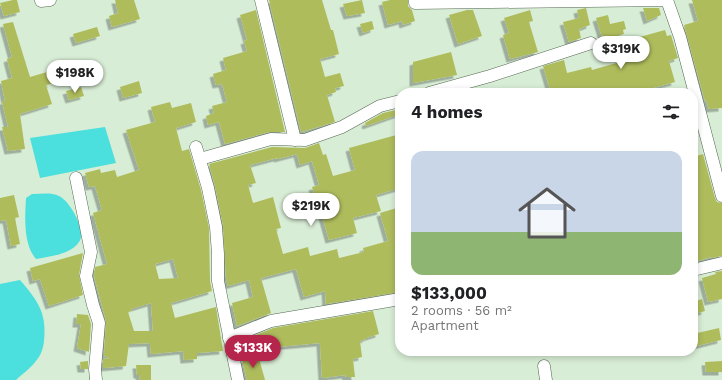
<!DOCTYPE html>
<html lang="en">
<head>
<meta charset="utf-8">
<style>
	body { margin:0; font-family:"Work Sans",sans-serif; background:#f2f2f2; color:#202124; height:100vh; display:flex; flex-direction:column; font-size:15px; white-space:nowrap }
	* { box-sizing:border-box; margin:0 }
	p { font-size:13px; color:#757577 }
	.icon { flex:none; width:22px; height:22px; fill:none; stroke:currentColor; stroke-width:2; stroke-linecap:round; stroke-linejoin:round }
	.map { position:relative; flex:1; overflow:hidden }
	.drawer { position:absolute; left:395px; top:88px; width:303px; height:268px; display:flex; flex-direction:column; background:#fff; border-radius:16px; box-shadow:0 2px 6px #0003 }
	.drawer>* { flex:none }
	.price { position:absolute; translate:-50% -34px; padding:0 9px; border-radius:14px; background:#fff; color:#222; font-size:13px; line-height:26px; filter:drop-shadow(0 1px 2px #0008) }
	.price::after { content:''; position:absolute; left:50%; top:24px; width:12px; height:9px; margin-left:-6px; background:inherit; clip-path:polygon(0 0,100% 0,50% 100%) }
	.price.active { background:#b6254b; color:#fff }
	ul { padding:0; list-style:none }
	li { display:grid; align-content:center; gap:8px; height:212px; padding:0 16px }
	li+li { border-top:1px solid #e0e0e0 }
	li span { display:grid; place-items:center; height:124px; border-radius:12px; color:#555 }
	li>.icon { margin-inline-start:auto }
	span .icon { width:72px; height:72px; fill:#fffc; stroke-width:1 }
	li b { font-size:17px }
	h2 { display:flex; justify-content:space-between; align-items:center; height:48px; padding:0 16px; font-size:17px }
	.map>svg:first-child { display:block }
	.water { fill:#4bdfdd }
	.building { fill:#afbc5b; fill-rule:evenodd; filter:url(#shadow) }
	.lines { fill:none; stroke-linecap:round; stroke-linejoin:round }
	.minor-casing { stroke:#556752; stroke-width:13 }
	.minor { stroke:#fff; stroke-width:12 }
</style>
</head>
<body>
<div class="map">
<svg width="722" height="380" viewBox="0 0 722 380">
	<defs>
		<filter id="shadow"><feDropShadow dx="-3.5" dy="3.5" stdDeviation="0" flood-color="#0004"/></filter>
	</defs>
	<rect width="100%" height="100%" fill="#d8edd5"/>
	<g class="water">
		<path d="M105,127L116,163L40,178L30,138Z"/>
		<path d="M32,194C41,194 51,192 59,196C70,201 87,231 79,242C70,255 51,256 36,259C23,244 25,217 26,198Z"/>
		<path d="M20,280C38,301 47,313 44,341C43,349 41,355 36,361C31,368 22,374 16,380H0V284Z"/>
	</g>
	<g class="building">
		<path d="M13,0H17L20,12L4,16L0,3Z"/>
		<path d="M115,0H134L140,19L112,27L109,16L118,13Z"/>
		<path d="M269,0H322L331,30H333L339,54L320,59L325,77L340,73L344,86L335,88L336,92L327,95L335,122L301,132Z"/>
		<path d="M362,0L365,13L347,16L343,4Z"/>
		<path d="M390,0H408V6L412,10L415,21L403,25L402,21L388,25L382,2Z"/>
		<path d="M692,0H722V108L709,109L706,100L705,101L684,25L698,21Z"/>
		<path d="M586,8L590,25L579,29L581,38L569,42L563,22L579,18L577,10Z"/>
		<path d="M643,8H659L661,15L647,21Z"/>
		<path d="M256,10L285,132H269L225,144L219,122L208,125L206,116L214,113L212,106L227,102L222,84L216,85L213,74L226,70L223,58L247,51L244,41L247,40L240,15Z"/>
		<path d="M467,10H473L482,36L458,44L449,15Z"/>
		<path d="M530,10L533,21L529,22L538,52L510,59L503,35L509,33L504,18Z"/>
		<path d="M608,15L610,24L624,21L626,29L623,30L624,34L603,40L596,18Z"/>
		<path d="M372,21L374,29L363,33L360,24Z"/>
		<path d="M13,22L30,77L47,72L51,84L46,85L52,104L20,114L25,149L8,151L2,127H8L2,101H5L1,81L12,78L7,59L12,57L3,24Z"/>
		<path d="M97,27L100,36L76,43L73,34Z"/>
		<path d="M665,30L667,36L671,35L678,58L669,61L675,82L642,91L643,93H551L543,66L564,60L567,73L591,67L592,70L634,58L629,40Z"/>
		<path d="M451,52L457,75L413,83V62Z"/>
		<path d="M139,81L142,93L123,98L120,87Z"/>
		<path d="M81,87L84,96L69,100L66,91Z"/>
		<path d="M170,102L172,108L191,103L196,122L176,128L182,151L189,149L201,190L209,228L210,281L212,291L171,303L175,318L216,307L223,351L197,353V359L184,360L183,351L151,354L150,343L129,344L126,366L103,368V359L110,358L104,356L106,321L94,276L95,267L107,264L93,213L102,210L95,186L89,187L85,173L100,169L101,173L115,170L117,177L139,170L126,130L155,122L151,107ZM173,259L178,278L159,279L155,264ZM151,303L153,331H134L128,312L132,311L131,309Z"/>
		<path d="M400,109V114L366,126L365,123L383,113Z"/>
		<path d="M400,134V188L376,195L381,211L353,218L357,233L329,240L321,212L320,213L312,187L319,185L312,161L300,165L297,154L278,159L277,158L250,165L256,183L248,185L253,203L273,197L281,228L276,229L283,254L308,247L310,256L337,249L339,258L364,252L363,248L388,241L380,213L400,207V270H399L400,292L326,304L325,291L304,297L296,269L261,278L271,313L237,326L232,303L253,297L249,280L228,286L226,278L223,225L215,186L209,164L272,147L305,148L319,143L323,155L326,154L333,176L355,170L349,148Z"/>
		<path d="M703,154L715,198L717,202L722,203V256L711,258V257L698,261L693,244V157Z"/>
		<path d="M14,195L19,217L15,218L20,244L11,246L6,220L0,221V198Z"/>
		<path d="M83,253L79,275L83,295L49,306L40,279L33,281L30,268Z"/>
		<path d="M722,271V299L708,302L702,278L716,274L715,272Z"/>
		<path d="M702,299L705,311L695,314L693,302Z"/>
		<path d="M373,311L379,334L366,338V339L360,341L362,357L353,359L355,377H346L345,375L322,378L320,343L276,347L278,354L263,358L256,335L273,328Z"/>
		<path d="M77,314L88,315L91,324L89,352L77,348L81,324H76Z"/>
		<path d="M719,328L721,340L693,347V334Z"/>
		<path d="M258,355L265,380H247L242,360Z"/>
		<path d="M88,361V369H81L80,362Z"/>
		<path d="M722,361V372H706L705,362Z"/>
		<path d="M136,365H151V380H140L139,375H137Z"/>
	</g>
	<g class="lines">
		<g class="minor-casing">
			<g id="minor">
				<path d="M41,0V1L50,0"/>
				<path d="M261,0L295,140"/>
				<path d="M415,0V3L667,0L680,37L722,196"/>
				<path d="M429,93L490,76L591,43"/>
				<path d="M196,147L208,188L216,227L218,254V281L238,380"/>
				<path d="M200,159L271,139L305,140L342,127L380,106L400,101"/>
				<path d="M76,178L91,252L86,276L93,305L99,323L95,369L96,380"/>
				<path d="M693,270L722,263"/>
				<path d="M229,338L271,321L400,299"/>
				<path d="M544,366L546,380"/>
			</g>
		</g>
		<use href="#minor" class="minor"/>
	</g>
</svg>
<b class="price" style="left:621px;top:70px">$319K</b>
<b class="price" style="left:75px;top:94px">$198K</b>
<b class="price" style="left:311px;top:227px">$219K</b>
<b class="price active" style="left:253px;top:369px">$133K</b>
<section class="drawer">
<h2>4 homes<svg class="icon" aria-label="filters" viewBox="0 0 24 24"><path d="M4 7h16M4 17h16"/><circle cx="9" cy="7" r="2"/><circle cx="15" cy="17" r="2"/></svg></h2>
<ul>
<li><span style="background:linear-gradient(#c9d6e8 65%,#8fb573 0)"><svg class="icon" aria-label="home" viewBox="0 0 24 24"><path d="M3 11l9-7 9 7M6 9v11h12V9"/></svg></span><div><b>$133,000</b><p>2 rooms · 56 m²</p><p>Apartment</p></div></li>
</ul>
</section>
</div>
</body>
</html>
